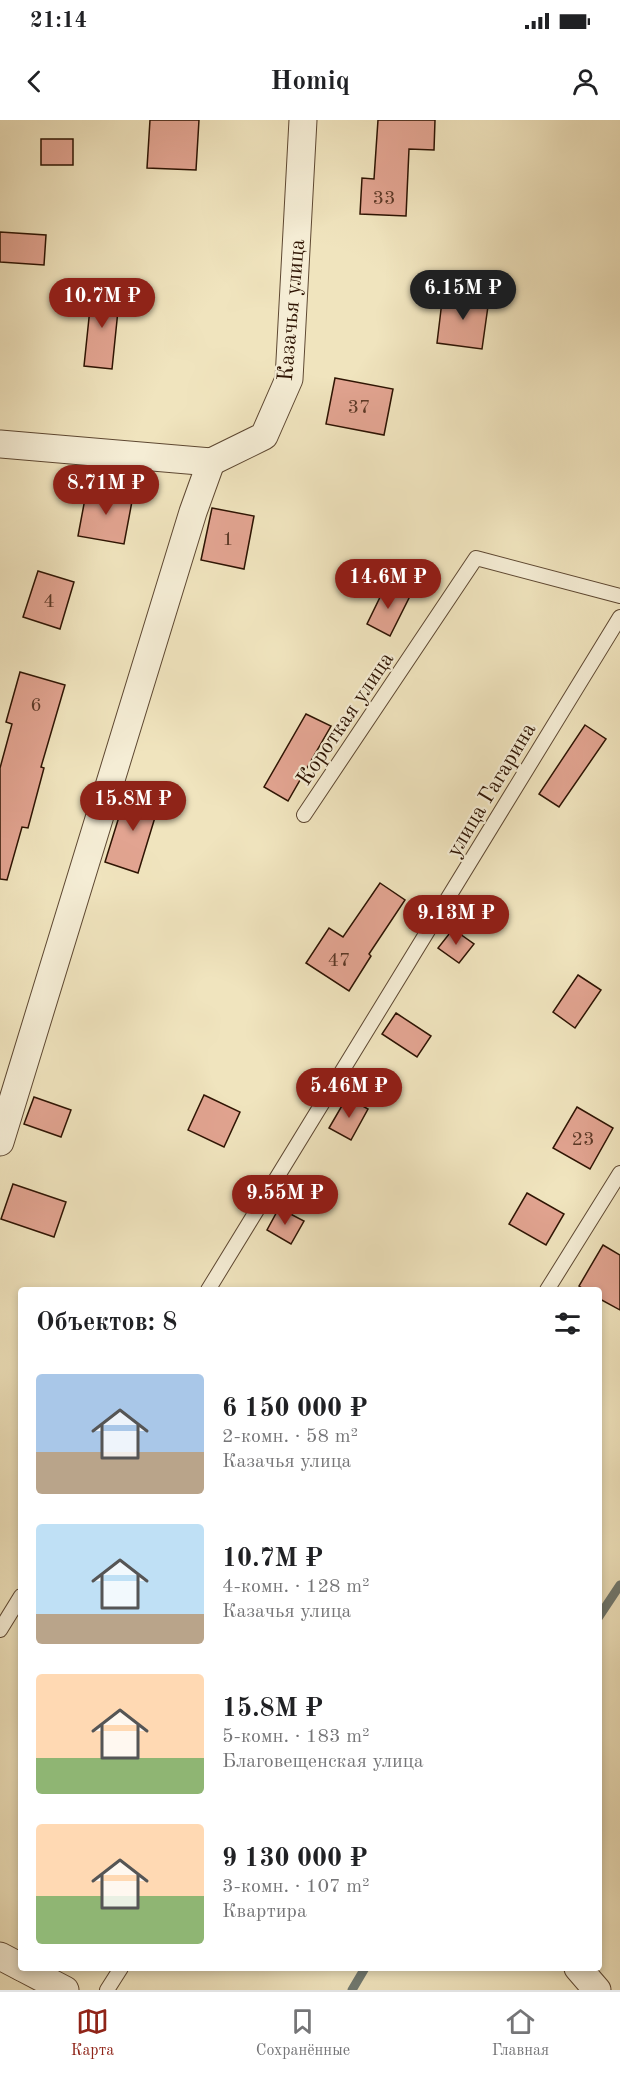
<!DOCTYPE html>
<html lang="ru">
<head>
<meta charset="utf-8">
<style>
	body { margin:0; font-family:"Old Standard TT",serif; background:#f6f6f6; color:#202124; height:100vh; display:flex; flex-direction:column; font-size:22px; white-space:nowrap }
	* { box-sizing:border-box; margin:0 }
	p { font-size:20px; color:#757577 }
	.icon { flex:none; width:33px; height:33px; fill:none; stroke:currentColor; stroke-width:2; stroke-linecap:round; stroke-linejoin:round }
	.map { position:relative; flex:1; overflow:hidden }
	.drawer { position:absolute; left:18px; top:1167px; width:584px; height:684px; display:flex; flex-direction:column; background:#fff; border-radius:6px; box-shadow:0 3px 9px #0003 }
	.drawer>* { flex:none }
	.price { position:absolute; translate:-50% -51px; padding:0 14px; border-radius:21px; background:#8f2418; color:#fff; font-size:20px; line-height:39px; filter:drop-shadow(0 2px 3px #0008) }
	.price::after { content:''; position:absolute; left:50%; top:36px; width:18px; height:14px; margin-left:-9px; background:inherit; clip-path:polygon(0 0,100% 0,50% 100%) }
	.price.selected { background:#222; color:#fff }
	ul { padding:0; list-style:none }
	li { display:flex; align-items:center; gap:18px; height:150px; padding:0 18px }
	li span { display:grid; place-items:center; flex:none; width:168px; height:120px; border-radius:6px; color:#555 }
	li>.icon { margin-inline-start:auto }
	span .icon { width:72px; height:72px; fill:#fffc; stroke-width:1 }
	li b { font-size:26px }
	h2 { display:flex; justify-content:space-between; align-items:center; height:72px; padding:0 18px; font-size:26px }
	.status { display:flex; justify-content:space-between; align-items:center; height:42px; padding:0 30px; background:#fff; direction:ltr }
	.status svg { height:16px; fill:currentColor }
	header { display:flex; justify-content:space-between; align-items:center; height:78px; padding:0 18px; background:#fff; font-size:27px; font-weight:600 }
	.tabs { display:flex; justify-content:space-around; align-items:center; height:84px; border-top:2px solid #e0e0e0; background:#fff; font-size:16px; color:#757577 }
	.tabs a { display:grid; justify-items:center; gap:3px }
	.tabs .selected { color:#8f2418 }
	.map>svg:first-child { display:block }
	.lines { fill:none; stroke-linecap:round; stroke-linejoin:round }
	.stream { stroke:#707970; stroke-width:9 }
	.building { fill:#e2a491; stroke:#2e1403; stroke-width:1.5 }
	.lane-casing { stroke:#5e4832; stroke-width:16 }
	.street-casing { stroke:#5e4832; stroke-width:29 }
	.lane { stroke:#f5edd5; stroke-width:14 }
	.street { stroke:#f5edd5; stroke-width:27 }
	.labels { text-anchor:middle; stroke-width:4.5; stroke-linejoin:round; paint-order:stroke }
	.number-label { font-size:20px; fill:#5b3826 }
	.street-label { font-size:22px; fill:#2e1403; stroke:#f5edd5 }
</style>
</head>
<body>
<div class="status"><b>21:14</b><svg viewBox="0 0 49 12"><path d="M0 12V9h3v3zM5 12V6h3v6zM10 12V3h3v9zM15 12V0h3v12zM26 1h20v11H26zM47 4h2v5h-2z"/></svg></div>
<header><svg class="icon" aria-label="back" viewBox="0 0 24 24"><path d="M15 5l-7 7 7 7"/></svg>Homiq<svg class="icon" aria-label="person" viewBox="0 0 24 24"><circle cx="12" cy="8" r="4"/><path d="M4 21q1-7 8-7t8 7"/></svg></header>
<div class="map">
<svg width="620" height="1870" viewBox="0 0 620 1870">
	<rect width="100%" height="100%" fill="#f0e4be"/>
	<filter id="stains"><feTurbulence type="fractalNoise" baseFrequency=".00333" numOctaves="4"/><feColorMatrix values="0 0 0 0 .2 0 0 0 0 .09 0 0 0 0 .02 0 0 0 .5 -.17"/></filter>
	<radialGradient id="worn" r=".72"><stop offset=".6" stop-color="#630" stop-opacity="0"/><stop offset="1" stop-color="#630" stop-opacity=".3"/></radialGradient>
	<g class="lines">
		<g class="stream">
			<path d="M598,1498L620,1465"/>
			<path d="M352,1870L365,1848"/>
		</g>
	</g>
	<g class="building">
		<path d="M150,0H199L196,50L147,48Z"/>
		<path d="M378,0H435L434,30L409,29L406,96L360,94L362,58L374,59Z"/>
		<rect x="41" y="19" width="32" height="26"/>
		<path d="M0,112L46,115L44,145L0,142Z"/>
		<path d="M92,169L120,171L112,249L84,246Z"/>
		<path d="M443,173L489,179L482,229L437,223Z"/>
		<path d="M335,258L393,269L384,315L326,304Z"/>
		<path d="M87,368L133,376L124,424L78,416Z"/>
		<path d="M212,388L254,396L244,449L201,440Z"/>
		<path d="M38,451L74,462L60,509L23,497Z"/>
		<path d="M386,465L410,476L390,516L367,504Z"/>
		<path d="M20,552L65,565L41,647L44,648L28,708L22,707L7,760L0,759V648L12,604L6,602Z"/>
		<path d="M306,594L331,606L288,681L264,667Z"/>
		<path d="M585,605L606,619L559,687L539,674Z"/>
		<path d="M127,671L160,681L138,753L105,742Z"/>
		<path d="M380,763L405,780L369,834L371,836L349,871L306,843L329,808L343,817Z"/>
		<path d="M453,809L474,824L459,843L438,828Z"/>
		<path d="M578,855L601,870L575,908L553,892Z"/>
		<path d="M396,893L431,916L417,937L382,914Z"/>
		<path d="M204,975L240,992L224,1027L188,1010Z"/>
		<path d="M34,977L71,990L61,1017L24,1004Z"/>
		<path d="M347,977L368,989L351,1020L329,1008Z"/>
		<path d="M577,987L613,1008L590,1049L553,1028Z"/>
		<path d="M13,1064L66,1082L54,1117L1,1099Z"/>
		<path d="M527,1073L564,1094L546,1125L509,1104Z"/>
		<path d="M279,1088L304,1101L291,1124L267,1110Z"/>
		<path d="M603,1125L620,1135V1190L598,1178V1170H585L579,1166Z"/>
	</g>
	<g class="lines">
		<g class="lane-casing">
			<g id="lane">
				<path d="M304,695L476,438L620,476"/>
				<path d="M208,1170L620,497"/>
				<path d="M547,1170L620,1053"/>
				<path d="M0,1510L21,1476"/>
				<path d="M107,1870L121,1848"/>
			</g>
		</g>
		<g class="street-casing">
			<g id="street">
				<path d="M0,324L211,342"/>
				<path d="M211,342L264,316L289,259L303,0"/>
				<path d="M0,1022L193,392L211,342"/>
				<path d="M0,1836L21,1847"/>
				<path d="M23,1848L65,1870"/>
				<path d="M578,1848L597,1870"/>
			</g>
		</g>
		<use href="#lane" class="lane"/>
		<use href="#street" class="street"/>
	</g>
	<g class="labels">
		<g class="number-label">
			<text x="384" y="84">33</text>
			<text x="359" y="293">37</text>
			<text x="228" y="425">1</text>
			<text x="49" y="487">4</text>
			<text x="36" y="591">6</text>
			<text x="339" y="846">47</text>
			<text x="583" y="1025">23</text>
		</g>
		<g class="street-label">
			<text transform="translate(290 190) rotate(-85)" y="8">Казачья улица</text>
			<text transform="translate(344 598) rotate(-56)" y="8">Короткая улица</text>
			<text transform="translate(490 669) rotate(-59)" y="8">улица Гагарина</text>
		</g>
	</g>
	<rect width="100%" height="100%" filter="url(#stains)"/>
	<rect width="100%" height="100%" fill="url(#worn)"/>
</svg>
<b class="price selected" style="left:463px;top:201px">6.15M ₽</b>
<b class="price" style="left:102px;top:209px">10.7M ₽</b>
<b class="price" style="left:106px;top:396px">8.71M ₽</b>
<b class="price" style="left:388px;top:490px">14.6M ₽</b>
<b class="price" style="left:133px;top:712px">15.8M ₽</b>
<b class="price" style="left:456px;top:826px">9.13M ₽</b>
<b class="price" style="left:349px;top:999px">5.46M ₽</b>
<b class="price" style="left:285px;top:1106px">9.55M ₽</b>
<section class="drawer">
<h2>Объектов: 8<svg class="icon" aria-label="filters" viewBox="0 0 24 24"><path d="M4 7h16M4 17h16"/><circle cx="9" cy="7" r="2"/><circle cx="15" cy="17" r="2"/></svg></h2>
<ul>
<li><span style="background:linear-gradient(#a9c7e8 65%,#b9a48a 0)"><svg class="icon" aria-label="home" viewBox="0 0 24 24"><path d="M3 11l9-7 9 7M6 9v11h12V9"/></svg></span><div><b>6 150 000 ₽</b><p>2-комн. · 58 m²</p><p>Казачья улица</p></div></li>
<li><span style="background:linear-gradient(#bfe0f5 75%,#b9a48a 0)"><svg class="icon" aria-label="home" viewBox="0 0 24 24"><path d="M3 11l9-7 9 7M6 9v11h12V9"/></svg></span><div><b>10.7M ₽</b><p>4-комн. · 128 m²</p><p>Казачья улица</p></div></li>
<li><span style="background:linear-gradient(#ffd9b3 70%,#8fb573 0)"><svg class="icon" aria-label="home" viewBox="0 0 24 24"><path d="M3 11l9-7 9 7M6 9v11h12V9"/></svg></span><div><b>15.8M ₽</b><p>5-комн. · 183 m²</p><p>Благовещенская улица</p></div></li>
<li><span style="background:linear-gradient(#ffd9b3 60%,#8fb573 0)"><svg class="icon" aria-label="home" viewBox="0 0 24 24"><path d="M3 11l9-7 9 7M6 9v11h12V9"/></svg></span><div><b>9 130 000 ₽</b><p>3-комн. · 107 m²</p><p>Квартира</p></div></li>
</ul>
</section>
</div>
<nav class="tabs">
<a class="selected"><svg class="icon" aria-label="map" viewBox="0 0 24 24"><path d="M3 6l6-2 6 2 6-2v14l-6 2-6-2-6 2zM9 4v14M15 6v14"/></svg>Карта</a>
<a><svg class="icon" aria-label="saved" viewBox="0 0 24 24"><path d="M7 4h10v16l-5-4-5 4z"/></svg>Сохранённые</a>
<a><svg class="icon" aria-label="home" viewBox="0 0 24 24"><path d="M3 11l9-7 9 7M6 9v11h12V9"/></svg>Главная</a>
</nav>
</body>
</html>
